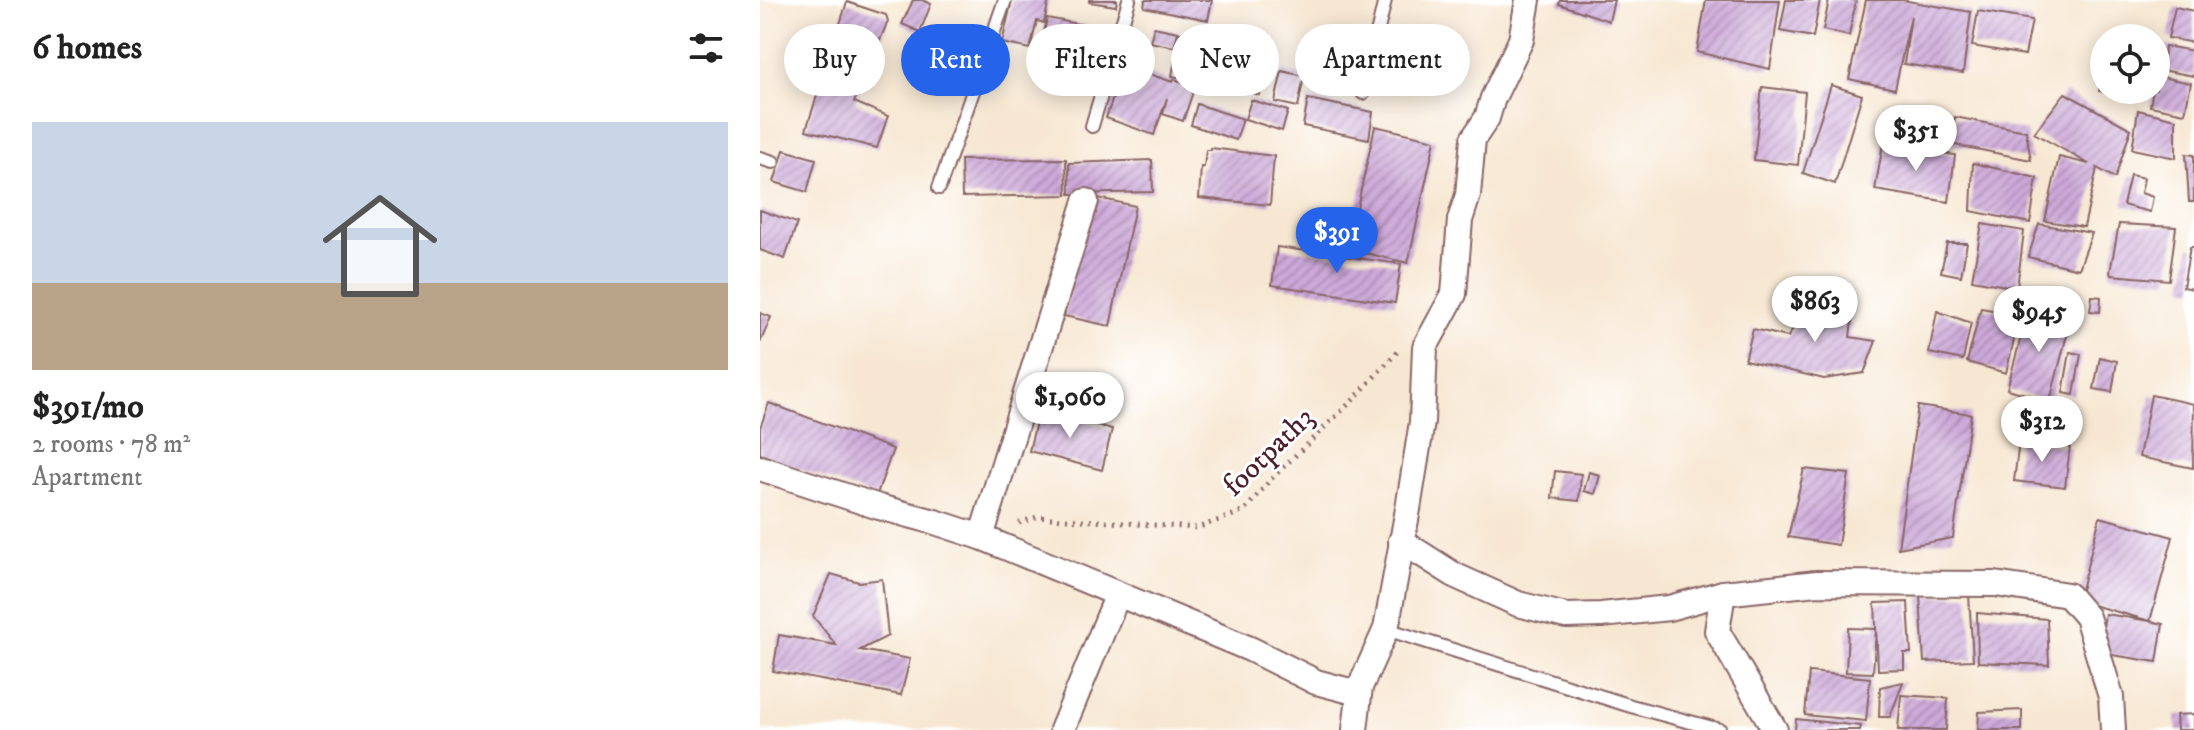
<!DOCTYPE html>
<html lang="en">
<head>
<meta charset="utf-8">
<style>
	body { margin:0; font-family:"IM FELL DW Pica",serif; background:#f6f6f6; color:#222; height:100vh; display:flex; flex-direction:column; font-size:30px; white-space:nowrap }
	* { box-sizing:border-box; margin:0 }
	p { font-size:26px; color:#767676 }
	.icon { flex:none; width:44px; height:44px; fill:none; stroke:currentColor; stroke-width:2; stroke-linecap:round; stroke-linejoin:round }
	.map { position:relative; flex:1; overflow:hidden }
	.drawer { display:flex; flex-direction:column; background:#fff; width:760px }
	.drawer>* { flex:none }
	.banner { position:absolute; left:24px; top:24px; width:760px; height:72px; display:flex; gap:16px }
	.controls { position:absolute; left:1330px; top:24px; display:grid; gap:16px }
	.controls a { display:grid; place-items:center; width:80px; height:80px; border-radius:50%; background:#fff; box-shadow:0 4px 20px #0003; font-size:40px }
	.price { position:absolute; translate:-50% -68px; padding:0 18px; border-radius:28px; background:#fff; color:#222; font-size:26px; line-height:52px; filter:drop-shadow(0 2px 4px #0008) }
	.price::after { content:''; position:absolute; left:50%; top:48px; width:24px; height:18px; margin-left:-12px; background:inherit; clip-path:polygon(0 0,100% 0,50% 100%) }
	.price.on { background:#2563eb; color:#fff }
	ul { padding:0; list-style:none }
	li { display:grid; align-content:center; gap:16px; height:424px; padding:0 32px }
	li+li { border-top:2px solid #e0e0e0 }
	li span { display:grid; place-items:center; height:248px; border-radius:0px; color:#555 }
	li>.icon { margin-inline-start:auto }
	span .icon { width:144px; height:144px; fill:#fffc; stroke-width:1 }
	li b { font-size:34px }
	h2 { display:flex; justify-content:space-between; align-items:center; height:96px; padding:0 32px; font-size:34px }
	.chip { padding:0 28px; border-radius:36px; background:#fff; box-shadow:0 4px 20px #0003; font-size:28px; line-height:72px }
	.chip.on { background:#2563eb; color:#fff }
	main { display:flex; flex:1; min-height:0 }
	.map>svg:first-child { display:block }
	.building { fill:url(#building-hatch) }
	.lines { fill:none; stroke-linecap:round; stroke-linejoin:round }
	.lane-casing { stroke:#876565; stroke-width:16 }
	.street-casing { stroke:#876565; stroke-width:28 }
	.path { stroke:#876565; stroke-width:5; stroke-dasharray:2 6; stroke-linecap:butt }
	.lane { stroke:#fff; stroke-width:12 }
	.street { stroke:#fff; stroke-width:24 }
	.labels { text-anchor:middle; stroke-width:6; stroke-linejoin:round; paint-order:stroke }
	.street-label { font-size:30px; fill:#4a1f2b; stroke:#fff }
</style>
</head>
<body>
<main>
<section class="drawer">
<h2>6 homes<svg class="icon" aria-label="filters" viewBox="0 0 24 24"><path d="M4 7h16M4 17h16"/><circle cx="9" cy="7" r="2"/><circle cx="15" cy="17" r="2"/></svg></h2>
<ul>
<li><span style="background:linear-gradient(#c9d6e8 65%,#b9a48a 0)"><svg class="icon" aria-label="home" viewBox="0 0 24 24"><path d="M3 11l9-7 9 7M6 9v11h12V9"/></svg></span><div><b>$391/mo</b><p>2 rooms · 78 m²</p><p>Apartment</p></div></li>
</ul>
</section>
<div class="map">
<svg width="1434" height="730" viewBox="0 0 1434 730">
	<defs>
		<pattern id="building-hatch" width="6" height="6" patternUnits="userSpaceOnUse" patternTransform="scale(2)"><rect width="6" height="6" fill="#cda9d9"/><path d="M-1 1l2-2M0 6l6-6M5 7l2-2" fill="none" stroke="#a889b0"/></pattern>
	</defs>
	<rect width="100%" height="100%" fill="#fff"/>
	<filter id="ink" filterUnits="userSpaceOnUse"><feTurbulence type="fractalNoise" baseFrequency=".0125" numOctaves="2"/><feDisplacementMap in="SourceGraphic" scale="16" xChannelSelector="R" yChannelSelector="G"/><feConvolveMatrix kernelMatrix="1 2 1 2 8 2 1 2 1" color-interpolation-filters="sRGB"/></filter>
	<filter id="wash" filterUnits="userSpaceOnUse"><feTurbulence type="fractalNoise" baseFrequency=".006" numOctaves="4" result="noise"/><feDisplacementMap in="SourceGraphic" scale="32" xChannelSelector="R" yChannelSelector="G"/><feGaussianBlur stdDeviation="1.8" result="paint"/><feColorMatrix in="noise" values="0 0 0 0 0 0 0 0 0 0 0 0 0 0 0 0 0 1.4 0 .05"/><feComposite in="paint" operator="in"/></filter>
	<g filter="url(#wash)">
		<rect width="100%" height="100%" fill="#f7e7d2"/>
		<g id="blocks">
			<g class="building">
				<path d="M153,0H162L171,4L160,32L142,24Z"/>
				<path d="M252,0H289L284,23L277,21L270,49L242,43Z"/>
				<path d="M329,0H357L356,6L329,2Z"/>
				<path d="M385,0H452L448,20L384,7Z"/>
				<path d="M800,0H854L849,21L799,4Z"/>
				<path d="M946,0H1020L1010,69L937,52Z"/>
				<path d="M1026,0H1060L1053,37L1020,31Z"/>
				<path d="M1069,0H1096L1089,36L1063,30Z"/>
				<path d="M1106,0H1142L1211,12L1203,73L1144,64L1151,16L1135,89L1089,79Z"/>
				<path d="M87,2L126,15L128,21L94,102L128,116L117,148L46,130Z"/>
				<path d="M1415,7L1434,11V43L1408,38Z"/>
				<path d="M1218,11L1272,20L1265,55L1212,46Z"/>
				<path d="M287,18L339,28L326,92L289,85L292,69L277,66Z"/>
				<path d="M394,27L418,32L414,47L390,42Z"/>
				<path d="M420,33L445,38L437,81L412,76Z"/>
				<path d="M461,38L489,47L491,41L507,46L502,60L510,62L499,95L439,75L450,42L458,45Z"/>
				<path d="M1405,46L1434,51V76L1401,70Z"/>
				<path d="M364,66L413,82L414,79L435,86L423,121L403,114L407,98L394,135L346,118Z"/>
				<path d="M522,71L544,76L538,107L515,102Z"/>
				<path d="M1343,74L1344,90H1355L1354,94L1339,91Z"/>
				<path d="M1396,76L1431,83L1425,113L1390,106L1393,90H1396Z"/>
				<path d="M1071,85L1102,95L1075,184L1043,173Z"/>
				<path d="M1002,87L1045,92L1038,165L994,160Z"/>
				<path d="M1305,93L1371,129L1355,178L1337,168L1324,227L1285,221L1299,157L1329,164L1274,133Z"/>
				<path d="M548,99L613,112L609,139L543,126Z"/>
				<path d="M491,100L528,111L522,131L485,119Z"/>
				<path d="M437,104L483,119L476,140L431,125Z"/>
				<path d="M1378,110L1416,119V158L1372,149Z"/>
				<path d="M1195,117L1266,131L1271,160L1190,144Z"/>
				<path d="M615,126L675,140L648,263L588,249Z"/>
				<path d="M1123,144L1195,155L1189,202L1115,190Z"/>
				<path d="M451,148L514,156L510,205L439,198L441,167H444L446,150H451Z"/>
				<path d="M24,150L56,159L47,192L14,182Z"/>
				<path d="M1426,154L1434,155V202H1429Z"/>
				<path d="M306,159L307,195L202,197L201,160Z"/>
				<path d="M392,160L393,192L310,194L309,163Z"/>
				<path d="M1213,163L1277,178L1270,223L1211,211Z"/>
				<path d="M1370,175L1384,178L1381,193L1393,197L1390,212L1363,205Z"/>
				<path d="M329,196L375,206L350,326L304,316Z"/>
				<path d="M0,210L37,223L25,259L0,250Z"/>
				<path d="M1222,224L1264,231L1257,288L1212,280Z"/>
				<path d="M1279,224L1332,233L1319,269L1268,257Z"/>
				<path d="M1359,224L1416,227L1409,280L1351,275L1350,272Z"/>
				<path d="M1187,243H1207L1201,276L1181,272Z"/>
				<path d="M517,247L641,264L635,303L512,285Z"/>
				<path d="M1430,247H1434V289L1423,287Z"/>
				<path d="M1332,296L1341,297L1340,312L1330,311Z"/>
				<path d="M1050,299L1094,305L1090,337L1116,341L1104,373L1064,379L985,360L993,329L1028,337Z"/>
				<path d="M1269,307L1311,319L1290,401L1247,389Z"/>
				<path d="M1221,308L1260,315L1246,373L1207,362Z"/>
				<path d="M1177,311L1211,323L1203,360L1169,353Z"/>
				<path d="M0,313L11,317L0,343Z"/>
				<path d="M1310,352L1321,354L1314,395L1303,393Z"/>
				<path d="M1340,357L1357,361L1352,392L1334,389Z"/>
				<path d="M1391,395L1434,404L1433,468L1379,457Z"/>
				<path d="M9,403L133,449L116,497L0,454V428Z"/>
				<path d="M1294,403L1318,408L1313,429L1290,424Z"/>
				<path d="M1158,406L1211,414L1193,538L1138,548Z"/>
				<path d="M279,410L352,429L342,470L269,451Z"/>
				<path d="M1259,441L1310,447L1305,487L1254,481Z"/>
				<path d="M1044,469L1089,474L1078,545L1028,537Z"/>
				<path d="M795,471L821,474L819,501L792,498Z"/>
				<path d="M829,472L840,475L835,494L824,491Z"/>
				<path d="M1340,517L1413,537L1390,621L1403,624L1397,662L1339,653L1345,614L1390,621L1318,601Z"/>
				<path d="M71,574L99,582L122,579L128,636L100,650L150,659L141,695L13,671L19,635L76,645L53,616Z"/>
				<path d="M1209,595L1213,660L1164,662L1160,596Z"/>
				<path d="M1148,602L1151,653H1144V669L1118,670L1115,603Z"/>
				<path d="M1217,613L1287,619L1289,665L1218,662Z"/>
				<path d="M1088,628L1116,629L1113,673L1086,672Z"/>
				<path d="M1049,672L1110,678L1106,721L1045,715Z"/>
				<path d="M1143,682L1130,717H1119L1120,687Z"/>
				<path d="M1141,695L1188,698L1186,730H1138Z"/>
				<path d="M1262,710V730H1218L1219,712Z"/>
				<path d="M1434,714V730H1417L1416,715Z"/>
				<path d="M1036,719L1101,726L1100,730H1035Z"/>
			</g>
		</g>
	</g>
	<g filter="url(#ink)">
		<use href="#blocks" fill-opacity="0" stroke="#876565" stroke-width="2"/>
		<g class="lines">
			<g class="lane-casing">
				<g id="lane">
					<path d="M603,93L625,0"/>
					<path d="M332,126L369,0"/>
					<path d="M0,158L13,162"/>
					<path d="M179,188L245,0"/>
					<path d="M626,629L871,706L960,730"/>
				</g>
			</g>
			<g class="street-casing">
				<g id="street">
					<path d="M0,468L119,507L175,522L221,537L490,649L556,682L594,692L600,687"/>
					<path d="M221,537L326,201"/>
					<path d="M641,541L696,576L758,604L806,616L841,615L909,608L963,593L1057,583L1235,584L1308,595L1327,617L1351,697L1353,730"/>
					<path d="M963,593L957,631L1015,730"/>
					<path d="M302,730L358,594"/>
					<path d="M595,730L600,687L626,629L648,509L662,422L665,347L694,294L700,220L708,195L713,139L727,118L733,98L761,40L768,0"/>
				</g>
			</g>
			<path class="path" d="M259,523L277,517L437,528L484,511L513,477L594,399L637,352"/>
			<use href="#lane" class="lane"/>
			<use href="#street" class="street"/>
		</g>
	</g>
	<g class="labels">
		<g class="street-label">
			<text transform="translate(508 451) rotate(-44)" y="10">footpath3</text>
		</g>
	</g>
</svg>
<div class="controls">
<a><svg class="icon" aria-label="locate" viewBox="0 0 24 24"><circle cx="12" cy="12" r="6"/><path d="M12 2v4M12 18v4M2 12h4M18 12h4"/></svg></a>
</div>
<b class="price" style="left:1156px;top:173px">$351</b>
<b class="price on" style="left:577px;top:275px">$391</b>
<b class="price" style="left:1055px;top:344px">$863</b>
<b class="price" style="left:1279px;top:354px">$945</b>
<b class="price" style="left:310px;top:440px">$1,060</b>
<b class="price" style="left:1282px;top:464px">$312</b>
<div class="banner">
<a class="chip">Buy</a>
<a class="chip on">Rent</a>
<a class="chip">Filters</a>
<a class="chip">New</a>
<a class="chip">Apartment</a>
</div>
</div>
</main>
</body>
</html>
